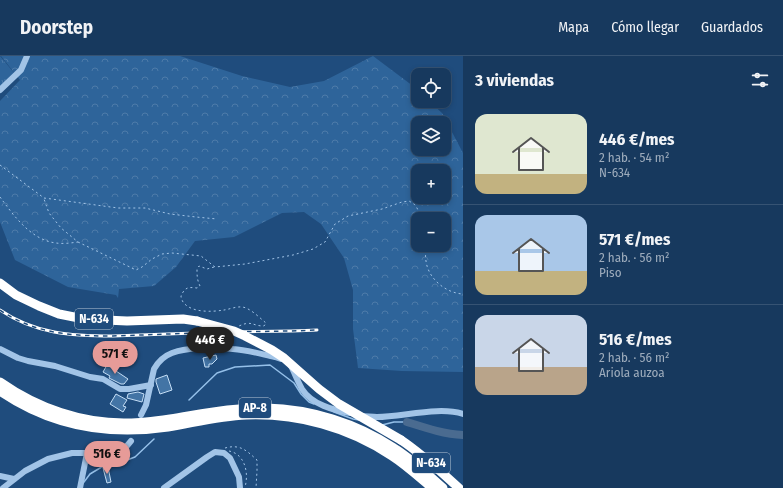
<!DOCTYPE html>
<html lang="es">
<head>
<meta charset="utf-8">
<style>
	body { margin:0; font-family:"Fira Sans Condensed",sans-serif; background:#204064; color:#f1f3f6; height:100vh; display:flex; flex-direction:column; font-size:15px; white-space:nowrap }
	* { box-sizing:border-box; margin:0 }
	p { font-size:13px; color:#9eacbc }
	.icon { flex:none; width:22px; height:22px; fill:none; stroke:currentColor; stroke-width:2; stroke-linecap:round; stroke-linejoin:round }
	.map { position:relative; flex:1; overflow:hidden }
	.drawer { display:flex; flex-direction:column; background:#17395e; width:320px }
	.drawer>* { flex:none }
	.buttons { position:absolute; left:411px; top:12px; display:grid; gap:8px }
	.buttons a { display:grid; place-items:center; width:40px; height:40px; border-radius:8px; background:#17395e; box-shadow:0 2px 6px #0003,0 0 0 1px #365373; font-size:20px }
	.price { position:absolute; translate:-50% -34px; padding:0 9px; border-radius:14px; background:#e69b98; color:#111; font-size:13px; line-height:26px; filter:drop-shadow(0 1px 2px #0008) }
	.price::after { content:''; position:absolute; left:50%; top:24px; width:12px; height:9px; margin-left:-6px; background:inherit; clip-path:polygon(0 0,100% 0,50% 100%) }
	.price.current { background:#222; color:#fff }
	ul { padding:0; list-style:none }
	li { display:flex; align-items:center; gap:12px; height:100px; padding:0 12px }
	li+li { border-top:1px solid #365373 }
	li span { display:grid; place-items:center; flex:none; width:112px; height:80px; border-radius:12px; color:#555 }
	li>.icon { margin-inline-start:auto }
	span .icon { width:48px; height:48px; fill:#fffc; stroke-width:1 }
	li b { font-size:17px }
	h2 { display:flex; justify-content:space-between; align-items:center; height:48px; padding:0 12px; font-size:17px }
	header { display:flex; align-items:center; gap:24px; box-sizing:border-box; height:56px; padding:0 20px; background:#17395e; border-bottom:1px solid #365373 }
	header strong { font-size:19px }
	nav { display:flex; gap:22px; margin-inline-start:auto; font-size:14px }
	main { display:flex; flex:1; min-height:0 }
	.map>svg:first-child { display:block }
	.grass { fill:url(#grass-tufts) }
	.forest { fill:url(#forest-crowns); fill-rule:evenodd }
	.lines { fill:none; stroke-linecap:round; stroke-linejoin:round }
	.stream { stroke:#95c0e9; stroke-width:1.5 }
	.river { stroke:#4a6b90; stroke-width:8 }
	.building { fill:#4374a5; stroke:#c5def6 }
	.path { stroke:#a2c4e7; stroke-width:1; stroke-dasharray:2 3; stroke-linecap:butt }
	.minor { stroke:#a2c4e7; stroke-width:6 }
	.highway { stroke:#fff; stroke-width:9 }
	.rail-casing { stroke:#fff; stroke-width:3 }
	.rail { stroke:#1f4c7d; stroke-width:1.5; stroke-dasharray:4.5; stroke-linecap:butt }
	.highway-bridge { stroke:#fff; stroke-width:9 }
	.labels { text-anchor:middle; stroke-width:4; stroke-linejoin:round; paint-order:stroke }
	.shield { fill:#1f4c7d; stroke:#bcc9d8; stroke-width:1 }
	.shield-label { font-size:12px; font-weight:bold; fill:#fff }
</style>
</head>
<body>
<header>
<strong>Doorstep</strong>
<nav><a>Mapa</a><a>Cómo llegar</a><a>Guardados</a></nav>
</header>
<main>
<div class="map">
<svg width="463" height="432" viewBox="0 0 463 432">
	<defs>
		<pattern id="grass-tufts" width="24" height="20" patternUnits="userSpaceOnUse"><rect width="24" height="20" fill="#2e649a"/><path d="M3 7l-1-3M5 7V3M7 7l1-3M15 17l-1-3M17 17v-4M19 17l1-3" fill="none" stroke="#4d7ba9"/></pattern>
		<pattern id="forest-crowns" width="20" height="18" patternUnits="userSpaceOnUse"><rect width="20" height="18" fill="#2e649a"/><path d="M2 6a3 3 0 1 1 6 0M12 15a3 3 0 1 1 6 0" fill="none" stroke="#4d7ba9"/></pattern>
	</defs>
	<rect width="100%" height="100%" fill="#1f4c7d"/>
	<path class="grass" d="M0,0L15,18L0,31Z"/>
	<path class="forest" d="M1,0H180L242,20L290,31L324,25L373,0L409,27L418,34V45H429L442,57L463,97V316L402,315L358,312L353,273V234L344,202L321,168L304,156L282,157L234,181L195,185L176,211L154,230L119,233L118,242L116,239L68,231L15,204L0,166V45L20,24ZM418,67H444V93H418ZM418,115H444V141H418ZM418,163H444V189H418Z"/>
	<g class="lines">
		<g class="stream">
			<path d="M189,344L217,317L235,311L270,309L294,327L301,338L309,346L314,348"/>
			<path d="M334,356L353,363L359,364"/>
			<path d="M382,369L394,366H407"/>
			<path d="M84,426L90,418L105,409L116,404H127L135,401L154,383"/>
		</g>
		<path class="river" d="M407,366C426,372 444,378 463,379"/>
	</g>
	<g class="building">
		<path d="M216,299L217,303L212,308H209V311H205L203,302Z"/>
		<path d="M107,309L128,323L124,328H121L109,322L110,320L103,316Z"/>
		<path d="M167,319L172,334L160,338L156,326V323Z"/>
		<path d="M138,336L144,338L142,346L127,342L128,338Z"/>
		<path d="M116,338L127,344L123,350L126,351L123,356L110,348Z"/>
		<path d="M108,411L111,426L107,427L103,412Z"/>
	</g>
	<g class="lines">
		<g class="path">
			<path d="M0,109L44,142L118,152H145L170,158L196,161L217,163"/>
			<path d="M0,141C14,160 31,184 56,187C63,188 71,187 78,186L61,172L49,157L44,143"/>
			<path d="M78,186L136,214L142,211L152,203L162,198L172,197L201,200L215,211L245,208L293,199L313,193L325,186L335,168L348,160L382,153L402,146L409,145L414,148L417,152L422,163"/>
			<path d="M426,189C426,194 425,200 426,205C428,222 445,237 463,238"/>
			<path d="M214,211L207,213L199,210L197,213C197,219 197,224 200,230L197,232C188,231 185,231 181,240C181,242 182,244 183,246C191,257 212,256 224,254C231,253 239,249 246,252C253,255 260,262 266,267L264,270C252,270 252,264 239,270"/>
			<path d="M219,286L225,281"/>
			<path d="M225,392C240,388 246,394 257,404V415L256,432"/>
			<path d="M229,395C245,398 249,417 245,431"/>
		</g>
		<g class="minor">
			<path d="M0,34L21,14L27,0"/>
			<path d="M0,293L18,302L28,305L55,310L90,321L103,323L120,333H129L151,329"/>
			<path d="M291,310C295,318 298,326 302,333C312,349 334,354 350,357"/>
			<path d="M141,359L146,349L154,313C158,306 164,300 172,297C187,291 217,291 233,293C247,294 261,298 275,301L281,303"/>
			<path d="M361,360C366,360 372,361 377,361C402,361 439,350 463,358"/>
			<path d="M0,420L14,423"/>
			<path d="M3,432L25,415L48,403L72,397H110L119,395L126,391L131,385"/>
			<path d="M80,432L87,397"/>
			<path d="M164,432L207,401L215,396L224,397L230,402L239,421L240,432"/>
		</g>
		<g class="highway">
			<path d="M0,227L16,239L39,250L59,258L84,263L127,265L183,263L197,265"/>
			<path d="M0,326C37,352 82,368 128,367C142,367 156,365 170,363C202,358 233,351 266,352C311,353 356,367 394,392C412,403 427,418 443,432"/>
			<path d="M0,335C51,370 107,380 168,371C193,367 219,360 246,359C297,357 349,371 392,400C406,409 419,421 432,432"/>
			<path d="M401,384C422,398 440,415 459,432"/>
		</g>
		<g class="rail-casing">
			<path id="rail" d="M0,254C35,278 72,280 113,280C141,279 168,278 195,277C236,275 276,276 317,274"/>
		</g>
		<use href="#rail" class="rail"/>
		<path class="highway-bridge" d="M197,265L234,275L245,280L272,294L284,302L319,333L339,348L401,384"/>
	</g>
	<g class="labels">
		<g class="shield">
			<rect x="75" y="253" width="38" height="20" rx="3"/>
			<rect x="239" y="342" width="32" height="20" rx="3"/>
			<rect x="412" y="397" width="38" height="20" rx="3"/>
		</g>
		<g class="shield-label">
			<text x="94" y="267">N-634</text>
			<text x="255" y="356">AP-8</text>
			<text x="431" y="411">N-634</text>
		</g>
	</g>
</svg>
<div class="buttons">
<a><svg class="icon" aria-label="locate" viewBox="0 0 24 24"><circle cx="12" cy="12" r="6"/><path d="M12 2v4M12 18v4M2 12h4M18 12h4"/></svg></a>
<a><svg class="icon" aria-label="layers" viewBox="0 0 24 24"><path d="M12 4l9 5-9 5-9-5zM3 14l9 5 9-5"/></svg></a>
<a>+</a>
<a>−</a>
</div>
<b class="price current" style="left:210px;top:305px">446 €</b>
<b class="price" style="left:115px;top:319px">571 €</b>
<b class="price" style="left:107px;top:419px">516 €</b>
</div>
<section class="drawer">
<h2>3 viviendas<svg class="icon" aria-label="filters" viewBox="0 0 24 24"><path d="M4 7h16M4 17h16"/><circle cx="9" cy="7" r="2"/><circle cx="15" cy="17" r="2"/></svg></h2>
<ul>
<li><span style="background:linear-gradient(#dfe7d0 75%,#c2b280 0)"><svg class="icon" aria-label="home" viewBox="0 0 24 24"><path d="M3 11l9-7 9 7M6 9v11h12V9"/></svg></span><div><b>446 €/mes</b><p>2 hab. · 54 m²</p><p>N-634</p></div></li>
<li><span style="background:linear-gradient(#a9c7e8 70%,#c2b280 0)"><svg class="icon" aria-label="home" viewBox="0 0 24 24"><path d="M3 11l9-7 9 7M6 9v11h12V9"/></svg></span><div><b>571 €/mes</b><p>2 hab. · 56 m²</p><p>Piso</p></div></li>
<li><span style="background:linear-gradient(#c9d6e8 65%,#b9a48a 0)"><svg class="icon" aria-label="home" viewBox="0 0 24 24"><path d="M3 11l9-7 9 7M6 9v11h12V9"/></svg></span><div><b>516 €/mes</b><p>2 hab. · 56 m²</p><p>Ariola auzoa</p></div></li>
</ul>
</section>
</main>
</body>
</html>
